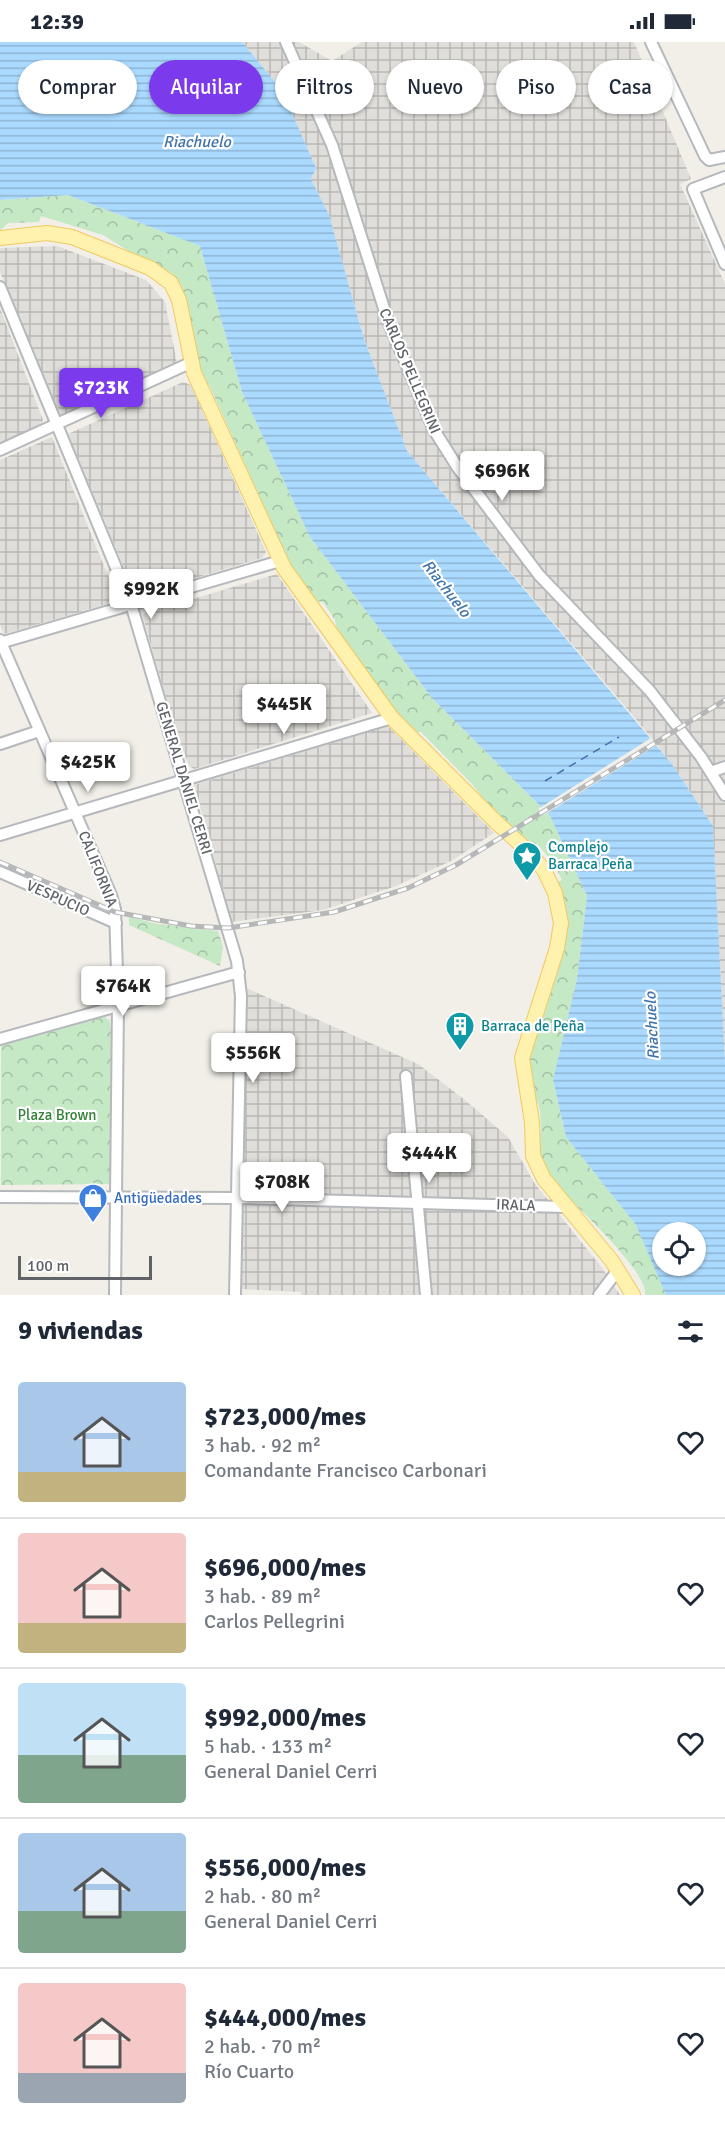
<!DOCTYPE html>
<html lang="es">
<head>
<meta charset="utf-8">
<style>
	body { margin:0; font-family:Signika,sans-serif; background:#f2f2f3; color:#1f2937; height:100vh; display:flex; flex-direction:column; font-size:22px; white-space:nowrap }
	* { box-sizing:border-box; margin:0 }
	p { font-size:20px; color:#747a83 }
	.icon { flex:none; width:33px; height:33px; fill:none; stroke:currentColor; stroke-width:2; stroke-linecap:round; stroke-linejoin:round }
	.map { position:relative; height:1253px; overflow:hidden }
	.details { display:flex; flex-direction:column; background:#fff; flex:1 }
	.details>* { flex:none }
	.hud { position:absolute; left:18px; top:18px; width:690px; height:54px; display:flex; gap:12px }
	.buttons { position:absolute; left:652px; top:1180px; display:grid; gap:12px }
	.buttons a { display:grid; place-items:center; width:54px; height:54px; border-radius:50%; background:#fff; box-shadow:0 2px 4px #0004; font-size:30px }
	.scale { position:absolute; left:18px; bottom:15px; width:134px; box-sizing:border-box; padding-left:6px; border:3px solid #5f6368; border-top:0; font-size:16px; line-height:21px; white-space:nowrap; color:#5f6368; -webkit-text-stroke:4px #fff; paint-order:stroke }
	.price { position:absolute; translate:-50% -51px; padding:0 14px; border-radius:6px; background:#fff; color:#222; font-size:20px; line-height:39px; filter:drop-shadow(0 2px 3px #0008) }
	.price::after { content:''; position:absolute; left:50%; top:36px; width:18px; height:14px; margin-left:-9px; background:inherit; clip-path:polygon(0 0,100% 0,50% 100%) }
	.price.on { background:#7c3aed; color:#fff }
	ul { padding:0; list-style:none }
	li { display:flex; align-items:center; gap:18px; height:150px; padding:0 18px }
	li+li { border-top:2px solid #e0e1e3 }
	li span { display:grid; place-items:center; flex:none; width:168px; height:120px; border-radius:6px; color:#555 }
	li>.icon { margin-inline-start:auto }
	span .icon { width:72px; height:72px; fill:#fffc; stroke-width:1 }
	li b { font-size:26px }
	h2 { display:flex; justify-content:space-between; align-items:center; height:72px; padding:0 18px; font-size:26px }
	.pill { padding:0 21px; border-radius:27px; background:#fff; box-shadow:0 2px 4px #0004; font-size:21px; line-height:54px }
	.pill.on { background:#7c3aed; color:#fff }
	.status { display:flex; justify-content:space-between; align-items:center; height:42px; padding:0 30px; background:#fff; direction:ltr }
	.status svg { height:16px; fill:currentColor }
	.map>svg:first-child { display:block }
	.industrial { fill:url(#industrial-grid) }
	.forest { fill:url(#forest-crowns) }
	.water { fill:url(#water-rules); fill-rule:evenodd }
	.pier { fill:#f1efe8 }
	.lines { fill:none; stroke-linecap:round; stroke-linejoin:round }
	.ferry { stroke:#4174aa; stroke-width:1.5; stroke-dasharray:8 6; stroke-linecap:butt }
	.minor-casing { stroke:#b5b8bc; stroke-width:14 }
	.major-casing { stroke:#f2c960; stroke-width:16 }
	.minor { stroke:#fff; stroke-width:10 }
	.major { stroke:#fff2af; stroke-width:14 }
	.rail-casing { stroke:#b6b7b8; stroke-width:5 }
	.rail { stroke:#fff; stroke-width:3; stroke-dasharray:9; stroke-linecap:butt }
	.labels { text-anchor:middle; stroke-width:4.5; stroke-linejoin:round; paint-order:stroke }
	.street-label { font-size:15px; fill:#5f6368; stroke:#fff }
	.culture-label { font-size:15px; fill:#0d838f; stroke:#fff; text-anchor:start }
	.park-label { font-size:15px; fill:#348238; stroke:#fff }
	.shop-label { font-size:15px; fill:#366cbe; stroke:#fff; text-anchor:start }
	.water-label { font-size:16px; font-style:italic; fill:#4174aa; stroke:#fff }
</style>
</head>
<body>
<div class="status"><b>12:39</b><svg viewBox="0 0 49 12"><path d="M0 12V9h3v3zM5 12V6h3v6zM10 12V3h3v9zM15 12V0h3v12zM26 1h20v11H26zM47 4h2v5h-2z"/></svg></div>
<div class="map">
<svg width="725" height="1253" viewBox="0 0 725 1253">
	<defs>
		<pattern id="industrial-grid" width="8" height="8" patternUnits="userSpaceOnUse" patternTransform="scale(1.5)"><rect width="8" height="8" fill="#e0deda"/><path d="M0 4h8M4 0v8" fill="none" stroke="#b9b8b5"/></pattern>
		<pattern id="forest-crowns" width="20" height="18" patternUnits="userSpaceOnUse" patternTransform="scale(1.5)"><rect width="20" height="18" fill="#c5e8c5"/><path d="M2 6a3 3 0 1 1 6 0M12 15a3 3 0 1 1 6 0" fill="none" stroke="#a3c0a4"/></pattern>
		<pattern id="water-rules" width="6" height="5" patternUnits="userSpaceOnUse" patternTransform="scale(1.5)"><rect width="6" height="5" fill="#aadaff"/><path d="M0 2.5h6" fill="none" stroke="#8eb4d2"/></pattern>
	</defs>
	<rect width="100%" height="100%" fill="#f1efe8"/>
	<g class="industrial">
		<path d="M242,0H299L332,19L362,0H634L691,137L680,142L725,242V1020L713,784L672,722L635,676L407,409L364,297L329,173L311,137L316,126L282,48Z"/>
		<path d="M57,204L146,238L165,260L177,321L61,374L0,230V206Z"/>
		<path d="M0,266L43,378L37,386L0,401Z"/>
		<path d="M183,340L191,343L266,510L262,516L136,554L68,392Z"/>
		<path d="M52,395L118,559L4,592L0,582V418Z"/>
		<path d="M277,532L372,671L194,727L189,724L175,686L142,572Z"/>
		<path d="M388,684L494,791L451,819L396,844L323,868L232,880L194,743Z"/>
		<path d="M244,945L418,1022L465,1058L508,1095L535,1142L602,1226L620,1253H301V1250L241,1247Z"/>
	</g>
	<g class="forest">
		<path d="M68,153L200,204L242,350L310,495L432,656L550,774L587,854L577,937L553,1039L566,1095L636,1183L667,1253H645C649,1234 591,1178 577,1164C570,1157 560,1154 555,1147C543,1131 536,1111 537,1091H541C540,1079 542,1063 534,1054L529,1019L559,926L563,899L557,840L562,838L553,820L537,802L534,803L495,771L471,741L421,690H412L393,668L338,592L335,578L323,560L315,559L273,498L275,490L267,471L209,343L202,340L182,244L174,233L162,225L145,219L103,193L41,174L39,180L8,181L0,189V158Z"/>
		<path d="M129,875L158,882L218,889L223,905L220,924L129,883Z"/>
		<path d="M104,975L109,978L112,992L113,1142L1,1143V1004Z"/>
	</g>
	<path class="water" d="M0,0H242L282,48L316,126L311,137L329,173L364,297L407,409L672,722L713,784L725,1020V1253H666L636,1183L566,1095L553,1038L577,937L587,854L550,774L432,656L310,495L242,350L200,204L68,153L0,158ZM663,1191H696V1224H663Z"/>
	<path class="pier" d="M651,696L657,703L544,773L538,767Z"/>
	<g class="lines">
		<path class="ferry" d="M545,739L619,695"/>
		<g class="minor-casing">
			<g id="minor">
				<path d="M286,0L332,103L388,279L434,388L458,426L539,533L650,649L701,715L725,753"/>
				<path d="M651,0L705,114L709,118L725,115"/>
				<path d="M725,135L693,147L725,222"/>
				<path d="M0,245L131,562L237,919L241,954L235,1253"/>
				<path d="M0,408L190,321"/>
				<path d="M0,598L111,853L115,867L118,962L115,1253"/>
				<path d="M0,601L280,519"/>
				<path d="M0,702L39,689"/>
				<path d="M711,730L725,725"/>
				<path d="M0,793L392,676"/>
				<path d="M0,830L116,881"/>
				<path d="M0,997L239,930"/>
				<path d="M406,1034L426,1253"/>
				<path d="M0,1155L237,1156L564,1165"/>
				<path d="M599,1253L618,1228"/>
			</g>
		</g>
		<g class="major-casing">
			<path id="major" d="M0,196L47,191L72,195L150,226L171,241L179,258L194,331L284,526L392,676L497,781L529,810L544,828L555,851L561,881L557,906L522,1016L532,1080L533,1114L544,1137L612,1219L633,1253"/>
		</g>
		<use href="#minor" class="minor"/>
		<use href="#major" class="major"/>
		<g class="rail-casing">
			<path id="rail" d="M0,820L115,870L191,884L228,886L334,870L408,846L456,823L725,658"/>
		</g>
		<use href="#rail" class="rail"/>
	</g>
	<defs>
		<g id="sight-pin" transform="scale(1.5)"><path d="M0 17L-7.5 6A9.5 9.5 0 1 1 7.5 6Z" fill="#0f9aa8" stroke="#fff"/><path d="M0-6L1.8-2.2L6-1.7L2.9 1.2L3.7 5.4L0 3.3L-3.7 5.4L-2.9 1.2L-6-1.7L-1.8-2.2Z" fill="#fff"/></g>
		<g id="building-pin" transform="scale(1.5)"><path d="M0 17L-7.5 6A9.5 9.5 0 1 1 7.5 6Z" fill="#0f9aa8" stroke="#fff"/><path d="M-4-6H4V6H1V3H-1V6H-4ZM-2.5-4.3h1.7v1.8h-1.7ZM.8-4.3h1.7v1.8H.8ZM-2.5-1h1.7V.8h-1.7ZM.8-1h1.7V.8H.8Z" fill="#fff"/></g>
		<g id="shop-pin" transform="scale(1.5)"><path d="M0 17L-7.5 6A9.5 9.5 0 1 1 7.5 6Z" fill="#3f7fe0" stroke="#fff"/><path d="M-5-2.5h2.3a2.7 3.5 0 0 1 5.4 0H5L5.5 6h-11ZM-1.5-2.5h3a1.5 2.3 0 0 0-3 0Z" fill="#fff"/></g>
	</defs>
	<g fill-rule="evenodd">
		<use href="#sight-pin" x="527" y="814"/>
		<use href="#building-pin" x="460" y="984"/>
		<use href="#shop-pin" x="93" y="1156"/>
	</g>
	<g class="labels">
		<g class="street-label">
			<text transform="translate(410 329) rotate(67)" y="5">CARLOS PELLEGRINI</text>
			<text transform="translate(184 736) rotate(73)" y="5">GENERAL DANIEL CERRI</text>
			<text transform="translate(98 827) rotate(68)" y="5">CALIFORNIA</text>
			<text transform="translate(58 856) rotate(24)" y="5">VESPUCIO</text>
			<text transform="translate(516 1163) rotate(2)" y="5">IRALA</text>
		</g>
		<g class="culture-label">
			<text x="548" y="810">Complejo<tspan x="548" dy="17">Barraca Peña</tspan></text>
			<text x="481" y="989">Barraca de Peña</text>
		</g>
		<g class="park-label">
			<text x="57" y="1078">Plaza Brown</text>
		</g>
		<g class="shop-label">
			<text x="114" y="1161">Antigüedades</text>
		</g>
		<g class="water-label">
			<text x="197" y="105">Riachuelo</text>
			<text transform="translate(447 546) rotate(52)" y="6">Riachuelo</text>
			<text transform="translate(651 984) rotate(-93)" y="6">Riachuelo</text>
		</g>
	</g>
</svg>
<div class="buttons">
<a><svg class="icon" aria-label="locate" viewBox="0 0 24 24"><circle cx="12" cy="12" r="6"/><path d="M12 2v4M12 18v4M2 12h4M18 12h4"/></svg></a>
</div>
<div class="scale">100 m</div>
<b class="price on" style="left:101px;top:377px">$723K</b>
<b class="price" style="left:502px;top:460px">$696K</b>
<b class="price" style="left:151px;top:578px">$992K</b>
<b class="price" style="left:284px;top:693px">$445K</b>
<b class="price" style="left:88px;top:751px">$425K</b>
<b class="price" style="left:123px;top:975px">$764K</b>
<b class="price" style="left:253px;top:1042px">$556K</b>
<b class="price" style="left:429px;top:1142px">$444K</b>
<b class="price" style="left:282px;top:1171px">$708K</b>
<div class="hud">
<a class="pill">Comprar</a>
<a class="pill on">Alquilar</a>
<a class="pill">Filtros</a>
<a class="pill">Nuevo</a>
<a class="pill">Piso</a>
<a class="pill">Casa</a>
</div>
</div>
<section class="details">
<h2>9 viviendas<svg class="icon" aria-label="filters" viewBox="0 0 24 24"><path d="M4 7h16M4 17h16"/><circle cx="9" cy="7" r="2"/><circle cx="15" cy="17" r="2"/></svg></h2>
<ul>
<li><span style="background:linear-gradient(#a9c7e8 75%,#c2b280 0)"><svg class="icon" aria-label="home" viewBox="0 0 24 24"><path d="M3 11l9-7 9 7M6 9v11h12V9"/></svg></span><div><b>$723,000/mes</b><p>3 hab. · 92 m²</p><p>Comandante Francisco Carbonari</p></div><svg class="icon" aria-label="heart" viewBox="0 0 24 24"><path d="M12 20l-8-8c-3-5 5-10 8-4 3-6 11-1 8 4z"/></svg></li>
<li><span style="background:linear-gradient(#f6c9c9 75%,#c2b280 0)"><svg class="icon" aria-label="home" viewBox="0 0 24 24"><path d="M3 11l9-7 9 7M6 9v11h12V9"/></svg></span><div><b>$696,000/mes</b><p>3 hab. · 89 m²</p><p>Carlos Pellegrini</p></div><svg class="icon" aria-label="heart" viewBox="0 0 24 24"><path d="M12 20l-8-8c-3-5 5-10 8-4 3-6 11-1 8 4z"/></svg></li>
<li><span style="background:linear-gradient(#bfe0f5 60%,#7fa58c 0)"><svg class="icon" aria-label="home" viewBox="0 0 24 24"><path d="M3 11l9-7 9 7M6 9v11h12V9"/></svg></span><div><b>$992,000/mes</b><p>5 hab. · 133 m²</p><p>General Daniel Cerri</p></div><svg class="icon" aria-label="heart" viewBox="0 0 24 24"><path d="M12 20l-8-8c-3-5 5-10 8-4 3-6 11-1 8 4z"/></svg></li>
<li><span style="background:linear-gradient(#a9c7e8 65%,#7fa58c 0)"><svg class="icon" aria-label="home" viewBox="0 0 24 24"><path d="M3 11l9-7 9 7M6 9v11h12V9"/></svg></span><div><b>$556,000/mes</b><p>2 hab. · 80 m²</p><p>General Daniel Cerri</p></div><svg class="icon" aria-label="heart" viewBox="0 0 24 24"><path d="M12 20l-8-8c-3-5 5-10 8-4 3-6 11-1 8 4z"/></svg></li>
<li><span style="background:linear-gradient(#f6c9c9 75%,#9aa5b1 0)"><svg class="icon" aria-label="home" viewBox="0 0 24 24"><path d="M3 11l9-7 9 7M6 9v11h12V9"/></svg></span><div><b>$444,000/mes</b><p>2 hab. · 70 m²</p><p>Río Cuarto</p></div><svg class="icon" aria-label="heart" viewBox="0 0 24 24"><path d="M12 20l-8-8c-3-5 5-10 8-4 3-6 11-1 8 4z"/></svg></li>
</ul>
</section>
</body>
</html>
